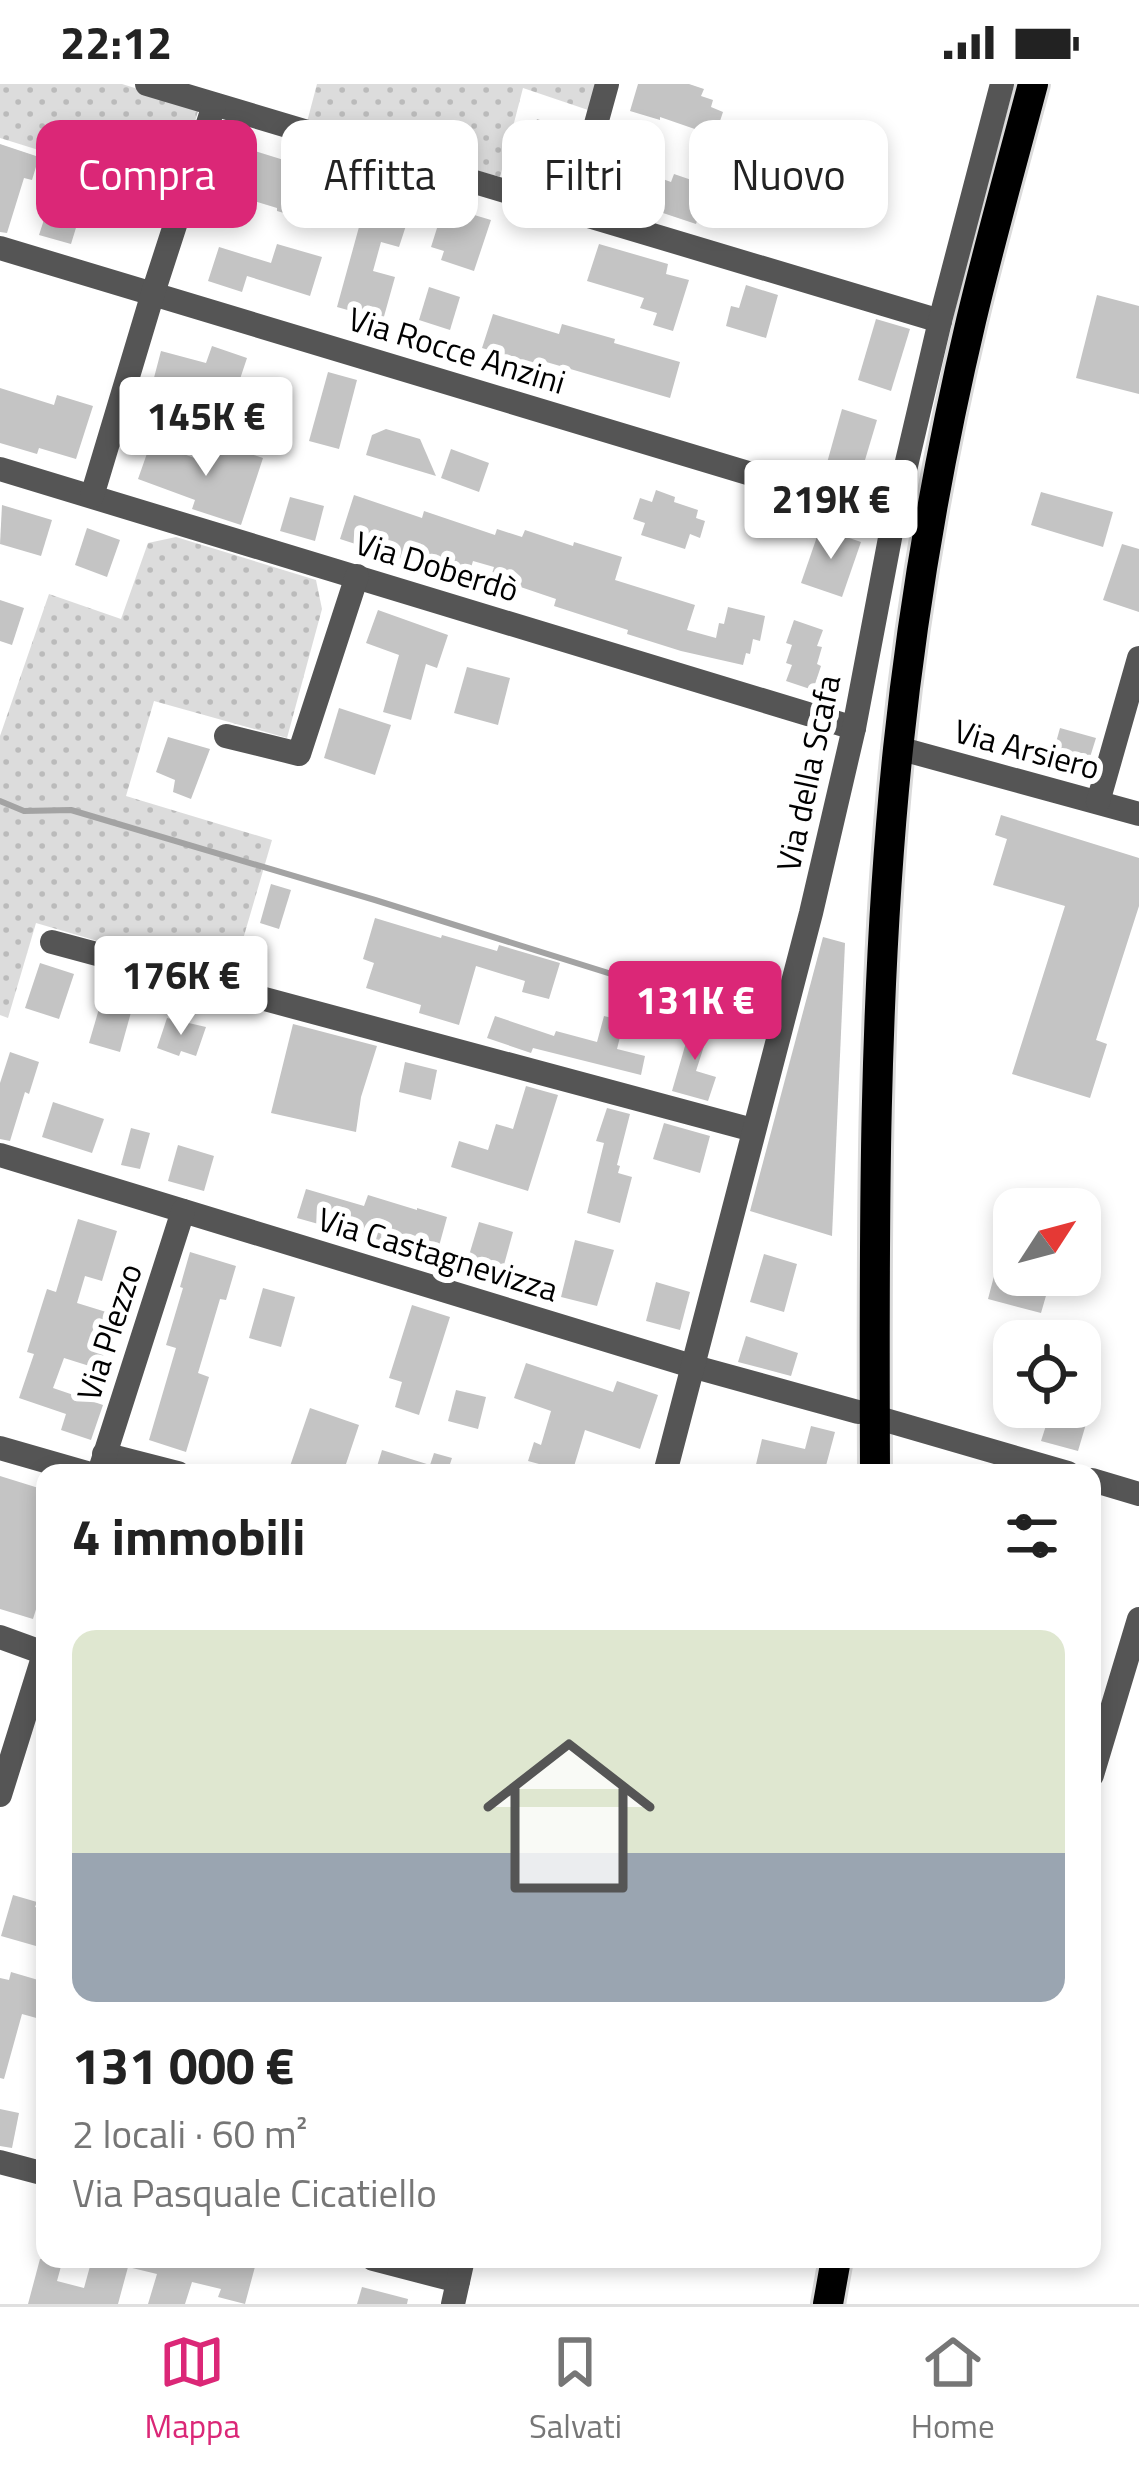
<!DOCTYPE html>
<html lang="it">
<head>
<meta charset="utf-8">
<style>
	body { margin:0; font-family:"Titillium Web",sans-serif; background:#f2f2f2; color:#222; height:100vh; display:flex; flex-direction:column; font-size:45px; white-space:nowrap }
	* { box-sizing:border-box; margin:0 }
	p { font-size:39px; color:#767676 }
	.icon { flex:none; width:66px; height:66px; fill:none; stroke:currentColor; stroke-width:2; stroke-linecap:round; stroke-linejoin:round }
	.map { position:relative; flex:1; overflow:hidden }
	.sheet { position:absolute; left:36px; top:1380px; width:1065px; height:804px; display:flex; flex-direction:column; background:#fff; border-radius:24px; box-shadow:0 6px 18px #0003 }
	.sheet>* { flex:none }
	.hud { position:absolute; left:36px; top:36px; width:1068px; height:108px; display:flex; gap:24px }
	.needle { width:78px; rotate:54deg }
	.buttons { position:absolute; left:993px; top:1104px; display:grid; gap:24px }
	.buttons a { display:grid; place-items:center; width:108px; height:108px; border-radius:24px; background:#fff; box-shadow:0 6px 18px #0003; font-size:60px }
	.price { position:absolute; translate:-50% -102px; padding:0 27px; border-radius:12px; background:#fff; color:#222; font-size:39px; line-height:78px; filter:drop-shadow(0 3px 6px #0008) }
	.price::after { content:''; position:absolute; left:50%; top:72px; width:36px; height:27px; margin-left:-18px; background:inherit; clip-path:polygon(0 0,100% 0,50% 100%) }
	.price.current { background:#db2777; color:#fff }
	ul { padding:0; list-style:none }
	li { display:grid; align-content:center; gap:24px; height:636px; padding:0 36px }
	li span { display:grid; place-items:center; height:372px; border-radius:24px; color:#555 }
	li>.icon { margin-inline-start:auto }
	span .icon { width:216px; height:216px; fill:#fffc; stroke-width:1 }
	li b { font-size:51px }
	h2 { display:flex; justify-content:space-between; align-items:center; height:144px; padding:0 36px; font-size:51px }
	.chip { padding:0 42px; border-radius:24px; background:#fff; box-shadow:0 6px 18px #0003; font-size:42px; line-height:108px }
	.chip.current { background:#db2777; color:#fff }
	.status { display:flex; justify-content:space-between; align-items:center; height:84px; padding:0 60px; background:#fff; direction:ltr }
	.status svg { height:33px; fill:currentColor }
	.tab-bar { display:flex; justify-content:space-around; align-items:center; height:168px; border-top:3px solid #e0e0e0; background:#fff; font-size:33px; color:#767676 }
	.tab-bar a { display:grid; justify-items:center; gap:6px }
	.tab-bar .current { color:#db2777 }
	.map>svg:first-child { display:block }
	.grass { fill:url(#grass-dots) }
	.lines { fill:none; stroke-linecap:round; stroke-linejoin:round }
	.stream { stroke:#a3a3a3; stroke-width:6 }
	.building { fill:#c4c4c4 }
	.major-casing { stroke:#dbdbdb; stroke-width:36 }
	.minor { stroke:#555; stroke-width:24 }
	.major { stroke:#000; stroke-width:30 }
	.labels { text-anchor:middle; stroke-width:12; stroke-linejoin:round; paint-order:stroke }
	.street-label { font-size:33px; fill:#000; stroke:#fff }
</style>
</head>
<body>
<div class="status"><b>22:12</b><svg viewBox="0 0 49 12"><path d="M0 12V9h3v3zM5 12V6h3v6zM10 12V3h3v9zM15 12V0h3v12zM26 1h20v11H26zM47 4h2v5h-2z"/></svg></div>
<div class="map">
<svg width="1139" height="2220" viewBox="0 0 1139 2220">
	<defs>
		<pattern id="grass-dots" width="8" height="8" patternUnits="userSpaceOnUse" patternTransform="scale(3)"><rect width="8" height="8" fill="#dcdcdc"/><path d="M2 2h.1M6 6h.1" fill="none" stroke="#bbb" stroke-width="1.8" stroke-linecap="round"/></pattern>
	</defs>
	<rect width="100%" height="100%" fill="#fff"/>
	<g class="grass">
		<path d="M0,0H122L199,24L174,108L0,54Z"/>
		<path d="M317,0H599L591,27L523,4L500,93L307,38Z"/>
		<path d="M176,453L316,496L322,525L287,654L154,617L126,712L272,756L231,896L36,839L8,934L0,931V652L49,510L121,535L148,459Z"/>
	</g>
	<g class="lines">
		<path class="stream" d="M0,717L24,727L71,726L375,816L768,939"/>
	</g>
	<g class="building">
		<path d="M638,0H689L704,5L701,12L713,16L711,23L723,28L715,52L660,33V36L630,27Z"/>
		<path d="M537,35L576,48L563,88L535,79L542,59L531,55Z"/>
		<path d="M223,57L345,95L331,143L277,127V124L247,115L244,121L207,109Z"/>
		<path d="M0,60L39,73L32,96L24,94L7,149L0,148Z"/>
		<path d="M708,60L724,65L718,86L702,81Z"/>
		<path d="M605,71L647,84L646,89L671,98L674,90L709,102L696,140L636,120L635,123L594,110Z"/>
		<path d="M370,103L414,117L399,163L381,158L373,187L395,193L383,236L337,223Z"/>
		<path d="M61,114L83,121L71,160L39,151L50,117L59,120Z"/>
		<path d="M444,122L491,136L474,187L441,176L444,167L431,163Z"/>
		<path d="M277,160L322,173L310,212L247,192L242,208L208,197L219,163L271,179Z"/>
		<path d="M599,160L668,180L666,190L689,196L673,247L653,241L657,229L640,224L644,214L587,197Z"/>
		<path d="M746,201L778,211L766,254L726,242L731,222L739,224Z"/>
		<path d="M429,203L460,213L450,246L419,236Z"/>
		<path d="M1097,211L1139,222V310L1076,294Z"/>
		<path d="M493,230L559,250L562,240L615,255L614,259L680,278L670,314L536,275L534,280L482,264Z"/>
		<path d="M876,235L910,245L891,307L858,296Z"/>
		<path d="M212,262L247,274L232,319L181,302L177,317L150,309L161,267L206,279Z"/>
		<path d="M328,288L357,296L339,365L309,357Z"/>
		<path d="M0,304L54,321L57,311L93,322L76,375L39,364L37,370L0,359Z"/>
		<path d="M842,325L877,336L859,396L825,386Z"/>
		<path d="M386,345L420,355L436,392L366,371L372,351Z"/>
		<path d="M151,358L208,379L215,358L263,374L241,441L192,425L195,416L138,395Z"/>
		<path d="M451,365L489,379L479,408L441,394Z"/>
		<path d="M656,406L675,413L674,418L698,426L696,434L705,437L700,454L690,450L685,465L641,451L645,439L633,435L640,414L652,418Z"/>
		<path d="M1041,408L1113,428L1103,463L1031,441Z"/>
		<path d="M354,411L422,434L424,427L495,451L497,445L522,453L525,446L573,462L574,458L622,473L615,496L695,521L687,546L716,554L719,539L724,540L728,523L765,532L760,557L753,555L750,570L746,569L743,581L681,567L627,550L628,546L554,522L556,515L491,493L494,483L473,477L470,487L463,484L460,494L340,455Z"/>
		<path d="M290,413L324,422L315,457L280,447Z"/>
		<path d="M2,421L52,436L41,472L0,460Z"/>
		<path d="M87,444L120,456L107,493L75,481Z"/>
		<path d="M820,444L861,458L842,513L801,499Z"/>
		<path d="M1122,460L1139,465V528L1103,516Z"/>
		<path d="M0,516L24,524L12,561L0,557Z"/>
		<path d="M378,526L448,551L437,584L426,580L411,636L383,628L399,571L366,559Z"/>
		<path d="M794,536L823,546L817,562L822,563L817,580L821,582L813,606L786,597L792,581L786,579L792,561L786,559Z"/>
		<path d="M467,583L510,594L498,641L454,629Z"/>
		<path d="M339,624L391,641L375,691L324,674Z"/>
		<path d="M1060,644L1096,654L1087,683L1052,673Z"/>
		<path d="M168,653L210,665L191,715L173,708L175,696L156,688Z"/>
		<path d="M1001,731L1139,774V822L1096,956L1107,960L1090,1014L1012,990L1065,822L993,801L1007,755L995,751Z"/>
		<path d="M271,800L291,806L279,845L260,839Z"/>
		<path d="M375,834L441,854L442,851L497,867L499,861L560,879L549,915L522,908L525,897L476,882L459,941L419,929L421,921L366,904L374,879L363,875Z"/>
		<path d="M823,853L845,859L832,1152L750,1127Z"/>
		<path d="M40,879L74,890L59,935L25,924Z"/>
		<path d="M108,894L138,903L120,968L89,959Z"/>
		<path d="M694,931L712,937L696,987L716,993L708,1017L672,1007Z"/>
		<path d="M495,932L554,952L556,947L597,958L604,932L624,937L617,965L645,972L641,991L533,964L531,969L487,954Z"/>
		<path d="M167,934L206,943L196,972L181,967L179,972L157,964Z"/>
		<path d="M293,940L377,962L361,1013L356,1048L271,1029Z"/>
		<path d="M10,968L39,978L29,1010L25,1008L10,1057L0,1055V999Z"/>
		<path d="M405,978L437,986L431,1016L399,1008Z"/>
		<path d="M526,1002L558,1011L528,1107L451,1083L459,1057L488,1066L496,1040L513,1045Z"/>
		<path d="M53,1018L104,1035L92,1069L42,1053Z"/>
		<path d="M607,1024L630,1030L617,1081L620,1082L618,1089L632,1093L620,1139L587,1129L604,1059L596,1057Z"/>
		<path d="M664,1039L710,1052L700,1089L653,1075Z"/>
		<path d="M131,1044L150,1049L140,1085L121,1081Z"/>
		<path d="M178,1061L214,1072L204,1107L168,1097Z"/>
		<path d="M306,1105L364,1122L368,1111L417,1126V1124L447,1133L436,1173L297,1134Z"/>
		<path d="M78,1135L117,1147L102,1197L85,1192L77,1219L116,1231L99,1285L64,1274L53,1304L103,1321L91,1356L61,1346L66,1330L19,1314L34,1270L27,1268L47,1205L56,1208Z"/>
		<path d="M1009,1135L1014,1136V1191H1052L1041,1229L988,1215Z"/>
		<path d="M479,1138L513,1148L502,1188L467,1178Z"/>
		<path d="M575,1156L614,1166L597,1222L561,1213Z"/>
		<path d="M190,1168L236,1182L226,1216L220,1215L198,1289L209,1293L186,1368L149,1356L176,1264L166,1261L183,1204L180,1203Z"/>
		<path d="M764,1170L797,1180L784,1228L750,1218Z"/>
		<path d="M656,1198L690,1208L680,1246L646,1237Z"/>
		<path d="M263,1204L295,1213L281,1263L249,1254Z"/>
		<path d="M412,1221L450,1233L419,1331L395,1323L402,1298L389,1294Z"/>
		<path d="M746,1252L798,1269L791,1292L738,1278Z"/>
		<path d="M526,1279L613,1308L617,1297L658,1311L640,1365L585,1346L572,1389L528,1377L534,1358L541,1361L551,1327L514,1314Z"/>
		<path d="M1080,1291L1099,1296L1078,1367L1041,1357L1052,1323H1080Z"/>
		<path d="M456,1306L486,1313L478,1345L448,1337Z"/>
		<path d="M310,1324L359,1341L343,1389H303L289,1385Z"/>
		<path d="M811,1342L835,1348L824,1389H754L762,1355L805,1365Z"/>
		<path d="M382,1366L430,1381L434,1369L452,1374L447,1389H375Z"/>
		<path d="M0,1392L45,1406V1497L33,1535L0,1525Z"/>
		<path d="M13,1811L37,1818L35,1823L45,1826L36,1862L1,1852Z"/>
		<path d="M11,1888L45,1898V1918L40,1935L22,1930L4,1995L0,1994V1894L9,1896Z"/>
		<path d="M0,2025L19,2029L12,2064L0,2062Z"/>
		<path d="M40,2175H63L57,2197L84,2204L92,2175H241L256,2179L245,2220L218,2213L221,2205L192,2198L185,2220H148L157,2190L128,2183L118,2220H28Z"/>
		<path d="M362,2203L408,2215L407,2220H357Z"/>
	</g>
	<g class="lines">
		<g class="major-casing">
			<g id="major">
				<path d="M875,1389C874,1148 873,905 898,665C913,522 938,377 971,237C990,157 1012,79 1033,0"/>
				<path d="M828,2220L836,2175"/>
			</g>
		</g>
		<g class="minor">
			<path d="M147,0L940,237"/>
			<path d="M572,127L607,0"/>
			<path d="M0,164L894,433"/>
			<path d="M0,385L854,644"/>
			<path d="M92,412L153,209L214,21"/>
			<path d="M226,652L299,670L357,492"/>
			<path d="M898,664L1139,730"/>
			<path d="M1098,718L1139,574"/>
			<path d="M52,858L753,1046"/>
			<path d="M0,1071L695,1283L858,1328"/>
			<path d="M875,1333L1068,1389"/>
			<path d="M0,1364L87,1389"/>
			<path d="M104,1370L178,1389"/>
			<path d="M99,1389L183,1127"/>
			<path d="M665,1389L811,829L854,644L894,433L940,237L1002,0"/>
			<path d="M1092,1396L1139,1410"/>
			<path d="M0,1553L44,1569"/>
			<path d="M1092,1691L1139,1535"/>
			<path d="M0,1711L45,1567"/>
			<path d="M0,2078L45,2090"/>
			<path d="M373,2175L458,2197"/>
			<path d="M453,2220L463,2175"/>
		</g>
		<use href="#major" class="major"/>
	</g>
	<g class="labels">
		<g class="street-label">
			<text transform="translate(457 266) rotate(17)" y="12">Via Rocce Anzini</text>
			<text transform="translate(437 482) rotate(17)" y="12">Via Doberdò</text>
			<text transform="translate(1027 665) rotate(15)" y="12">Via Arsiero</text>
			<text transform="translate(808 689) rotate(-78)" y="12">Via della Scafa</text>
			<text transform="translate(438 1170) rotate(17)" y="12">Via Castagnevizza</text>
			<text transform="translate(109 1248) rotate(-72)" y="12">Via Plezzo</text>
		</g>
	</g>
</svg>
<div class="buttons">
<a><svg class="needle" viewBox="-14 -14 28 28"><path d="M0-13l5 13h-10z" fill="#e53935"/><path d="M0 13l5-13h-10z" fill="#767676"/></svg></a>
<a><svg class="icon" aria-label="locate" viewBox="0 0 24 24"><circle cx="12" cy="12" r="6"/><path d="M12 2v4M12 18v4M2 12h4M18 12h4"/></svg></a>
</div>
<b class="price" style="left:206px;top:395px">145K €</b>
<b class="price" style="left:831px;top:478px">219K €</b>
<b class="price" style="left:181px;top:954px">176K €</b>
<b class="price current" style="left:695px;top:979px">131K €</b>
<div class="hud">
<a class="chip current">Compra</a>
<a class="chip">Affitta</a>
<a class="chip">Filtri</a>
<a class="chip">Nuovo</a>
</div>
<section class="sheet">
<h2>4 immobili<svg class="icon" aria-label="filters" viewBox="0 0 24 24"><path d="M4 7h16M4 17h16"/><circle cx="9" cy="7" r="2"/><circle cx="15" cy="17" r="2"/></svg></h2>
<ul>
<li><span style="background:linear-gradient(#dfe7d0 60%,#9aa5b1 0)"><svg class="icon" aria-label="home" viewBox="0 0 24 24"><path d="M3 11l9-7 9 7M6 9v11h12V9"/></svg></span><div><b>131 000 €</b><p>2 locali · 60 m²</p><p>Via Pasquale Cicatiello</p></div></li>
</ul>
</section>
</div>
<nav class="tab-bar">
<a class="current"><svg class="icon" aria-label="map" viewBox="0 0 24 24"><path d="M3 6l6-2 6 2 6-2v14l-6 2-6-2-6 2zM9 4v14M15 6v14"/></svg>Mappa</a>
<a><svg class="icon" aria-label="saved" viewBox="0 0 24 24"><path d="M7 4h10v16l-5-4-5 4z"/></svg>Salvati</a>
<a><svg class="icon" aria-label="home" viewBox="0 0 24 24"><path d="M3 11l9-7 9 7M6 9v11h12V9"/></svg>Home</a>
</nav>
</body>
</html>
